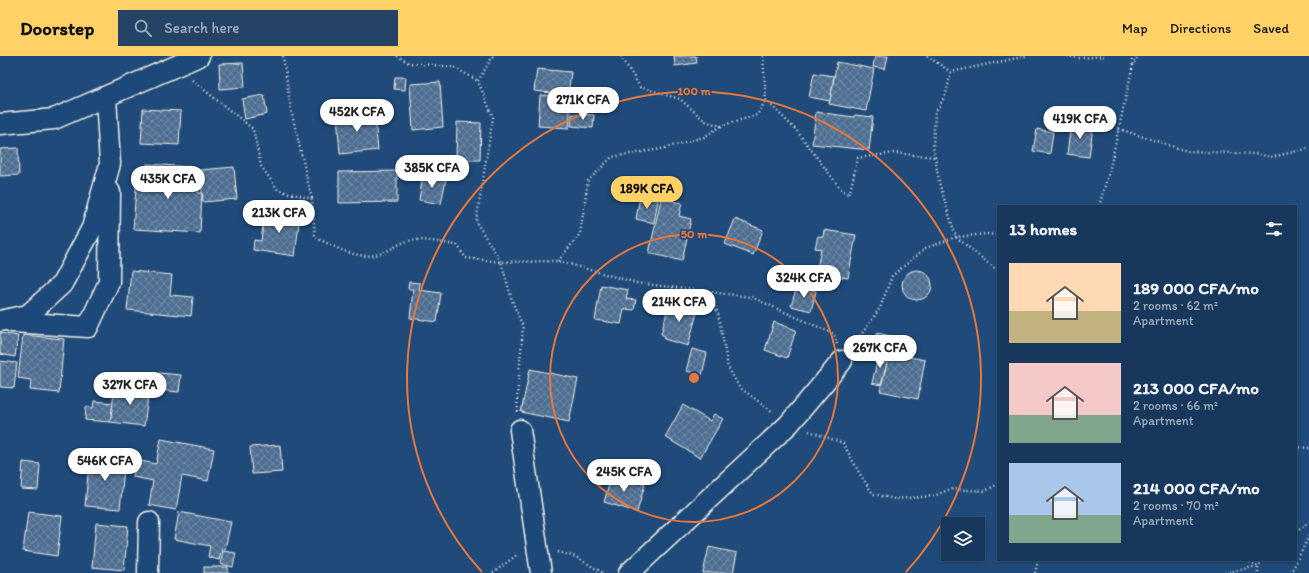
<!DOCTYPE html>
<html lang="en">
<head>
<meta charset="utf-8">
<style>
	body { margin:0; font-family:Itim,sans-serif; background:#244365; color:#f1f3f6; height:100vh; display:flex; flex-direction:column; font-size:15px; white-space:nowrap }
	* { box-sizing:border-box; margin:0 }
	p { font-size:13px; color:#9eacbb }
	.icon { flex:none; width:22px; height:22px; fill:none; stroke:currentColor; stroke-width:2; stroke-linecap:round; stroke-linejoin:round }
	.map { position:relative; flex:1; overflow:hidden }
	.side { position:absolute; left:997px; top:149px; width:300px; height:356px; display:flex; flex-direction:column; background:#17385c; border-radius:0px; box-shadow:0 2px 6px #0003,0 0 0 1px #365272 }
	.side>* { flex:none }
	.buttons { position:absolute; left:941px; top:461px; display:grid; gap:8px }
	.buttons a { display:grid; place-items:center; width:44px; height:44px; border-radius:0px; background:#17385c; box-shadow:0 2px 6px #0003,0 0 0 1px #365272; font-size:20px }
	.price { position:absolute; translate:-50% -34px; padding:0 9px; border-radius:14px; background:#fff; color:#222; font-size:13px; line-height:26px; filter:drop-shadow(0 1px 2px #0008) }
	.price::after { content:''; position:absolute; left:50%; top:24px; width:12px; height:9px; margin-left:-6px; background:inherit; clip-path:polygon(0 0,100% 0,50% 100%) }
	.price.current { background:#ffd166; color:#111 }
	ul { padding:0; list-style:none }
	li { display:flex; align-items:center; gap:12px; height:100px; padding:0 12px }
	li span { display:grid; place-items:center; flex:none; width:112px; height:80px; border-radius:0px; color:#555 }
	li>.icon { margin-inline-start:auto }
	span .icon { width:48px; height:48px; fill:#fffc; stroke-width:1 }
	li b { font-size:17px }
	h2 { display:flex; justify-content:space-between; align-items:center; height:48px; padding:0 12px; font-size:17px }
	header { display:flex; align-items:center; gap:24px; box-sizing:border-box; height:56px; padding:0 20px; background:#ffd166; color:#111 }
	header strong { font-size:19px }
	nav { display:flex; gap:22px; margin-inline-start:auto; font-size:14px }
	.search { width:280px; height:36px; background:#244365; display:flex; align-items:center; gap:10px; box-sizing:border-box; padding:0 14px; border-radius:0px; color:#9eacbb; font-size:15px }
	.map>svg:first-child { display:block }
	.building { fill:url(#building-cross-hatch); stroke:#f4f1e8 }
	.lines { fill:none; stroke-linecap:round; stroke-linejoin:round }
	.minor-casing { stroke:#f4f1e8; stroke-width:23 }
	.path { stroke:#f4f1e8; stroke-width:2.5; stroke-dasharray:1 3; stroke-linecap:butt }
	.minor { stroke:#1f4a7a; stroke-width:20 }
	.ring { fill:none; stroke:#ea7738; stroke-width:2 }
	.centre { fill:#ea7738; stroke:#1f4a7a; stroke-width:2 }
	.ring-label { font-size:12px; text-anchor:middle; font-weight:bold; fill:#ea7738; stroke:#1f4a7a; stroke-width:3.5; stroke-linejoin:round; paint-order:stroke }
</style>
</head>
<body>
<header>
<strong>Doorstep</strong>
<div class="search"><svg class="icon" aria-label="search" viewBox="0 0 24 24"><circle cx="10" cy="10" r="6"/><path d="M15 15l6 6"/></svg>Search here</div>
<nav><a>Map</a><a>Directions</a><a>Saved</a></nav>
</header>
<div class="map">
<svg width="1309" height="517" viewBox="0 0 1309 517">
	<defs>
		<pattern id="building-cross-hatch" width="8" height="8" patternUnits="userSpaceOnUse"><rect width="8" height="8" fill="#4d6e92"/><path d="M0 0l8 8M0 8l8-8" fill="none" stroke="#708aa6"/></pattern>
	</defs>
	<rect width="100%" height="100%" fill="#1f4a7a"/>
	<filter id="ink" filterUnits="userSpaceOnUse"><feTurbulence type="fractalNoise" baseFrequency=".025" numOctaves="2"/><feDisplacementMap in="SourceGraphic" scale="8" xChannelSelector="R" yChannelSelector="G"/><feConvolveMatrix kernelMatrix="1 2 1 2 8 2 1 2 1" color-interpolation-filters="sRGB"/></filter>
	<g filter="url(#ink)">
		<g class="building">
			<path d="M674,0H696L697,7L675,10Z"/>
			<path d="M875,0H888L885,13L873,11Z"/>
			<path d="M837,6L874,13L866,55L829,48Z"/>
			<path d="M243,7L245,31L220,33L219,8Z"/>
			<path d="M537,13L571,16L568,39L534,35Z"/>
			<path d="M814,17L834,20L830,45L809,41Z"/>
			<path d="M395,21H406L405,34L394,33Z"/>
			<path d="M440,26L443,71L413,74L410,28Z"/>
			<path d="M264,39L267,58L245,63L242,43Z"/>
			<path d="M540,39L571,41L569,72L538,70Z"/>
			<path d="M143,53L181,55L179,89L141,87Z"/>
			<path d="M374,55L378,94L340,98L337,59Z"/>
			<path d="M816,56L854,61L855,59L873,61L869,94L812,88Z"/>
			<path d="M572,58L594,59L593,72L571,70Z"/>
			<path d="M457,66L481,67L480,104H456Z"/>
			<path d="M1071,68L1093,71L1089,101L1067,98Z"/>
			<path d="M1037,73L1053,76L1050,98L1033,95Z"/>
			<path d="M18,92L19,119L0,120V93Z"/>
			<path d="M147,108L191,111L190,121L199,122L198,137H202L200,177L133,173L137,118L146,119Z"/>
			<path d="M234,111L237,143L203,146L200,114Z"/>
			<path d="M397,115V146L339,147V116Z"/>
			<path d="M423,119L446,123L441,148L419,144Z"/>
			<path d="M640,141L658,144L654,167L636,163Z"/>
			<path d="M661,143L682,147L679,160L691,163L682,205L649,197Z"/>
			<path d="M265,154L300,159L295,200L253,194L254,184L261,185Z"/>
			<path d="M735,163L763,174L753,199L725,188Z"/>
			<path d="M824,174L856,179L848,222L816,217L821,193L815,192L818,180L823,181Z"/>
			<circle cx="917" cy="229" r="15"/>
			<path d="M131,215L172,219L170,239L193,241L191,260L127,254Z"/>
			<path d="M409,226L420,227L419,234L441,237L437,266L410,262L413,233H408Z"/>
			<path d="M601,229L628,234L626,243L636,244L634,254L624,253L621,268L595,264Z"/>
			<path d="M797,230L816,235L811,255L791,250Z"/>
			<path d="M670,245L698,253L688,290L664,283L665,280L661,278Z"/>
			<path d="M774,266L796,274L787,302L765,294Z"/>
			<path d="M0,277L18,280L15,301L0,298Z"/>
			<path d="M877,277L891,280L889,293L875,290Z"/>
			<path d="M23,279L64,283L59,337L30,334L31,324L18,322Z"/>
			<path d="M692,293L707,297L702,319L686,315Z"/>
			<path d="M903,293L912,295L910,301L925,304L918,343L880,335L889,298L902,300Z"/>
			<path d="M879,297L889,300L881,329L872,327Z"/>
			<path d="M0,305L17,307L14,332L0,331Z"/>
			<path d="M530,313L578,323L569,366L521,356Z"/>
			<path d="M159,317L181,319L179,336L157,334Z"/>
			<path d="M115,329L149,333L144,370L110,366Z"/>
			<path d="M94,345L113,347L110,366L85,364L86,351L93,352Z"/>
			<path d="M683,349L710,365L714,358L723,363L700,402L665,381Z"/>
			<path d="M161,383L214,393L208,425L182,420L176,454L149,449L153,425L133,421L136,404L156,408Z"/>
			<path d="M280,389L282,416L252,418L250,391Z"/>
			<path d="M90,398L125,402L120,453L85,450Z"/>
			<path d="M23,406L40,408L38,434L21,433Z"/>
			<path d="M612,418L645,428L637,456L604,446Z"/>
			<path d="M28,456L62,460L57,500L23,495Z"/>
			<path d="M179,456L231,466L225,493L222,492L219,504L208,501L210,490L174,483Z"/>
			<path d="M96,467L128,470L124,514L92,511Z"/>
			<path d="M709,491L737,497L733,517H703Z"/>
			<path d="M223,495L236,497L233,511L220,508Z"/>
			<rect x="204" y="511" width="24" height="6"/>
		</g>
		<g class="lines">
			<g class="minor-casing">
				<g id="minor">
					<path d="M0,68L54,63L199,0"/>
					<path d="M0,265L28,259L62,228L92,172L110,108L106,41"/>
					<path d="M12,266L88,271L109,226L110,136"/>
					<path d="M520,374L541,517"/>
					<path d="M148,517L149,466"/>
					<path d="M629,517L789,368L842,305"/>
				</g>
			</g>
			<g class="path">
				<path d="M283,0L291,54L312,143"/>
				<path d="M397,0L409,7L454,11L478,25"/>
				<path d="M493,0L478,25L493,61L476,166L501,206L558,205L637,227L751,241L834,278L837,288"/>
				<path d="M621,0L640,31L680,43L705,65L721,70L757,59L766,44"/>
				<path d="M763,0L766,44L797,75L840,132L849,139L858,102L894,97L935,101"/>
				<path d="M927,0L951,16L1027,0"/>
				<path d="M1067,0L1079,2L1105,0"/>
				<path d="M1131,0L1133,9"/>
				<path d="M951,16L946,38L935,57L933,90L939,126L956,181L998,215"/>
				<path d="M192,24L253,73L261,110L278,134L312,143L315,181C335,191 359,206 382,197C391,194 399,187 408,185C424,182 442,187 457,189L466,202L501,206L513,247L523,271L517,343L518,356"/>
				<path d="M1119,73L1187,95L1255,98L1273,101L1309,92"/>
				<path d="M1099,150L1109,116L1133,9L1138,0"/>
				<path d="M558,205L580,178L588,125L612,101L661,93L704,81L721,70"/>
				<path d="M708,236L718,257L728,311L739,331L773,356"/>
				<path d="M853,290L880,252L892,220L926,192L956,181L986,178L998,179"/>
				<path d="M809,375L843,387L860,418L873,438L895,443L934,440L950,433L985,435L998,428"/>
				<path d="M1296,391L1309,392"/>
				<path d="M1296,476L1309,466"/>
				<path d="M558,496L576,501L603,517"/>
				<path d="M1246,504L1257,510"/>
				<path d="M493,517L518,498"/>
				<path d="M1035,517L1038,504"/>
				<path d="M1225,517L1258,510L1264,504"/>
				<path d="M1258,517V510"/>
				<path d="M1291,517L1309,480"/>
			</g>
			<use href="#minor" class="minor"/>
		</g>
	</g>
	<g class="ring">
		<circle cx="694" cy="322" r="144"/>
		<path d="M482 516A287 287 0 1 1 906 516"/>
	</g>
	<circle cx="694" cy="322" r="6" class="centre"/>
	<g class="ring-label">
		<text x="694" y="39">100 m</text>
		<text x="694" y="182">50 m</text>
	</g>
</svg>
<div class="buttons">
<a><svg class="icon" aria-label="layers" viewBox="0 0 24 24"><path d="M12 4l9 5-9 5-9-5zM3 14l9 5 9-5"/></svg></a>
</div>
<b class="price" style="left:583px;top:65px">271K CFA</b>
<b class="price" style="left:357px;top:77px">452K CFA</b>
<b class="price" style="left:1080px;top:84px">419K CFA</b>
<b class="price" style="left:432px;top:133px">385K CFA</b>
<b class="price" style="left:168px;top:144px">435K CFA</b>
<b class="price current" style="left:647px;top:154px">189K CFA</b>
<b class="price" style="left:279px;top:178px">213K CFA</b>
<b class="price" style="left:804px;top:243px">324K CFA</b>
<b class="price" style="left:679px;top:267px">214K CFA</b>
<b class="price" style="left:880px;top:313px">267K CFA</b>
<b class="price" style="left:130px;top:350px">327K CFA</b>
<b class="price" style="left:105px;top:426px">546K CFA</b>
<b class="price" style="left:624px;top:437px">245K CFA</b>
<section class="side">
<h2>13 homes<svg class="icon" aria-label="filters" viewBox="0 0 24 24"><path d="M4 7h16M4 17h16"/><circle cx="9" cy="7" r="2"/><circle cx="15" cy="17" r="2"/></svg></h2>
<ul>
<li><span style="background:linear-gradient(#ffd9b3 60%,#c2b280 0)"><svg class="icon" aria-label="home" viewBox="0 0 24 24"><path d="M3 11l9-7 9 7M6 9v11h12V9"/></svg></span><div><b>189 000 CFA/mo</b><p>2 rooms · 62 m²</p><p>Apartment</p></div></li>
<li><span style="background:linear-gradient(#f6c9c9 65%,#7fa58c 0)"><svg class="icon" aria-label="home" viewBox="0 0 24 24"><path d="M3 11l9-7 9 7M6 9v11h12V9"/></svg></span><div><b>213 000 CFA/mo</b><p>2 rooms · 66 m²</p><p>Apartment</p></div></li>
<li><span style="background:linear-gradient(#a9c7e8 65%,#7fa58c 0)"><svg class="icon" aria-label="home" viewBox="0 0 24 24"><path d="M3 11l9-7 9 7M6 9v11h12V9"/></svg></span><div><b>214 000 CFA/mo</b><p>2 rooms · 70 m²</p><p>Apartment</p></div></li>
</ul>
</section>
</div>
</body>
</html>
